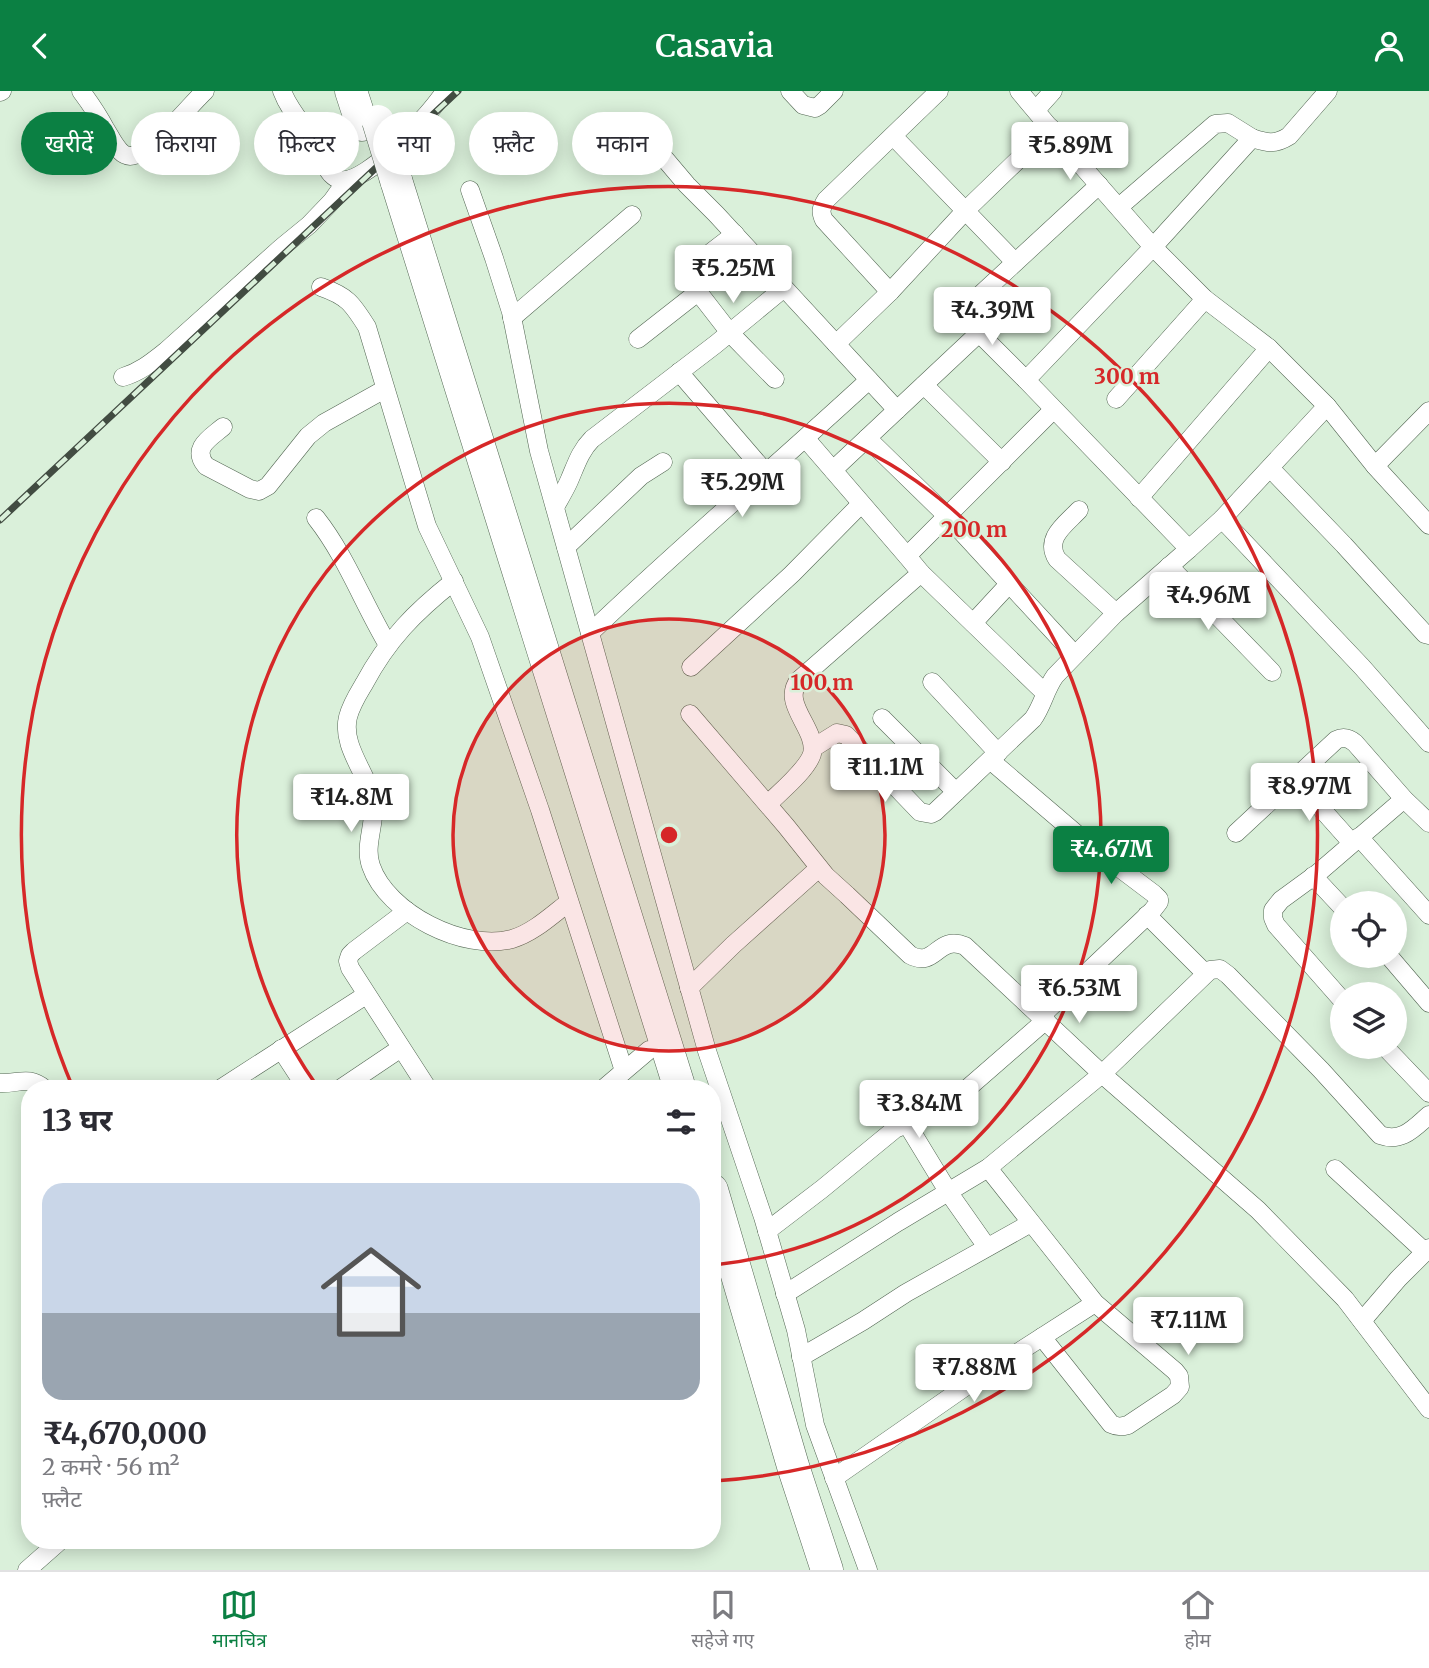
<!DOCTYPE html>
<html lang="hi">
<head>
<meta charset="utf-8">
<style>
	body { margin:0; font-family:Merriweather,"Noto Sans Devanagari",serif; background:#f2f2f3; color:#2b2b33; height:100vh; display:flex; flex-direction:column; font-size:26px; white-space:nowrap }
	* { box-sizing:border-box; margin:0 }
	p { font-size:23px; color:#7c7c81 }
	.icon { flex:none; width:38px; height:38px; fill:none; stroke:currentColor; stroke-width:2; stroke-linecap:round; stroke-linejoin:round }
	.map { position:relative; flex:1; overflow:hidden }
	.sheet { position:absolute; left:21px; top:989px; width:700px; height:469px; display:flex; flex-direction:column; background:#fff; border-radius:28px; box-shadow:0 4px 18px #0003 }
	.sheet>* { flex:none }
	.top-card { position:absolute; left:21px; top:21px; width:700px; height:63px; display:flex; gap:14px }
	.fabs { position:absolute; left:1330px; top:800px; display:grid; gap:14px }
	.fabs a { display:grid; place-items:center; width:77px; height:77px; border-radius:50%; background:#fff; box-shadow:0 4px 18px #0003; font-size:35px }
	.price { position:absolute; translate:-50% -60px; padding:0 16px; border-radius:7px; background:#fff; color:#222; font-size:23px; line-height:46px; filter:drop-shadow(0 2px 4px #0008) }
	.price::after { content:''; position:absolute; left:50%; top:42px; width:21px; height:16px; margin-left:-10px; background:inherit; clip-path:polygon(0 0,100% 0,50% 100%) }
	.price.selected { background:#0b8043; color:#fff }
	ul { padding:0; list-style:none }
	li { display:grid; align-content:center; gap:14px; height:371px; padding:0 21px }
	li span { display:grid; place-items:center; height:217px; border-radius:21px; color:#555 }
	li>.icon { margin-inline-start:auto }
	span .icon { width:126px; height:126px; fill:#fffc; stroke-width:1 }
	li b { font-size:30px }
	h2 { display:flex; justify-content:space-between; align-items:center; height:84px; padding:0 21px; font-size:30px }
	.pill { padding:0 24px; border-radius:32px; background:#fff; box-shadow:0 4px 18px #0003; font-size:24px; line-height:63px }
	.pill.selected { background:#0b8043; color:#fff }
	header { display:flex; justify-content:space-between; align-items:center; height:91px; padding:0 21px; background:#0b8043; color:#fff; font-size:32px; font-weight:600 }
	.dock { display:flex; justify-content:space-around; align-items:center; height:98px; border-top:2px solid #e1e1e2; background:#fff; font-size:19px; color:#7c7c81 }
	.dock a { display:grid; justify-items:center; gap:4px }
	.dock .selected { color:#0b8043 }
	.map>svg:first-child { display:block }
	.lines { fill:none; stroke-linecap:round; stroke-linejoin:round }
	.street-casing { stroke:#536653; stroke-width:19 }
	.highway-casing { stroke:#536653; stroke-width:33 }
	.street { stroke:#fff; stroke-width:18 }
	.highway { stroke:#fff; stroke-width:32 }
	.rail-casing { stroke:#424c42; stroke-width:7 }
	.rail { stroke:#daf0da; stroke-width:4.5; stroke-dasharray:13; stroke-linecap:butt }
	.highway-bridge-casing { stroke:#536653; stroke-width:33; stroke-linecap:butt }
	.highway-bridge { stroke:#fff; stroke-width:32 }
	.ring { fill:none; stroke:#d62828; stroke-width:3.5 }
	.centre { fill:#d62828; stroke:#daf0da; stroke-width:3.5 }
	.ring-label { font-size:21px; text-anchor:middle; font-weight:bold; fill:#d62828; stroke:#daf0da; stroke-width:5; stroke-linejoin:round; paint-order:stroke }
</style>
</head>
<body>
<header><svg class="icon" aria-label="back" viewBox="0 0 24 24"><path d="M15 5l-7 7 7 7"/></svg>Casavia<svg class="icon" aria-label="person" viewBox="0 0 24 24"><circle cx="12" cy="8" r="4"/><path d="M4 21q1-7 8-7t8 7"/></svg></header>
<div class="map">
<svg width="1429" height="1479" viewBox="0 0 1429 1479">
	<rect width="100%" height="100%" fill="#daf0da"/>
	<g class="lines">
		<g class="street-casing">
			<g id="street">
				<path d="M81,0C90,12 98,24 105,37C110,45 114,54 120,60C125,65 129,66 135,64C158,55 187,17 205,0"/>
				<path d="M282,0C289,19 303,33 314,50C321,60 323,74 331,83C334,86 337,88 340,89C367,94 432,21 445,0"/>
				<path d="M790,0L803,14L815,17L820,14L834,0"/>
				<path d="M1019,0L1082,75L1153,156L1205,208L1269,257L1327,315L1222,428L1189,458L1026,289L1153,156L1252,47C1267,52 1275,54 1289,45L1328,0"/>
				<path d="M0,1L2,0"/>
				<path d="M1036,19L1053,0"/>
				<path d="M893,45L1015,171"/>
				<path d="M665,68L687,94L716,123L897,319"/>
				<path d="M470,99L494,167L511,221L539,360L707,960L763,1126L796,1239L815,1334L868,1479"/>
				<path d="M1119,116L1215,33L1228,32L1252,47"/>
				<path d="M735,143L692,176C688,183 688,186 692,193L730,242L775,288"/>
				<path d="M321,196C347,205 352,212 367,236L427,435L480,546L540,719L624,980"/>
				<path d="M890,201L824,129C820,121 821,117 826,109L939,0"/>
				<path d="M512,227L632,124"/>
				<path d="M979,242L1026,289"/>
				<path d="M638,248L698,201"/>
				<path d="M836,253L890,201L965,120L1051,37"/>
				<path d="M679,281L766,382"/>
				<path d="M123,286C140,281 152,271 166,260L282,156L309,134L332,110L347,89"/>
				<path d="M924,294L1002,371"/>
				<path d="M1116,308L1205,208"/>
				<path d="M1327,315L1375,375L1429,320"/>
				<path d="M223,336C210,347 191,357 206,375L250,398L259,400L268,395L308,345L324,332L385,298"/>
				<path d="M867,347L947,425L1075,564"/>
				<path d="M806,348L907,465"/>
				<path d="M1375,375L1429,434"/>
				<path d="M1270,377L1344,454L1425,543L1429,544"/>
				<path d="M833,379L979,242C988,229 972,218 979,205L1099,94"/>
				<path d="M1139,407L1269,257"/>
				<path d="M555,416C560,407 565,399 569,390C576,374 580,360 592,348L716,253L784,197"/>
				<path d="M1079,419C1066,433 1044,447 1057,468L1116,522"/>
				<path d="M316,427C346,465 363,512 388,554"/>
				<path d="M1222,428L1362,576L1429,652"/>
				<path d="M566,456L641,385L663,371"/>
				<path d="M1169,475L1272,581"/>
				<path d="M921,482L1045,602"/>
				<path d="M454,490C415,521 388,548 364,593C358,603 351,614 348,626C341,654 366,681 372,706C378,729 363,753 371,775C387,822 464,861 512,848C533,842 552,824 569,811"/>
				<path d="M973,532L1009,493"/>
				<path d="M590,542C681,455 777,374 869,289"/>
				<path d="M691,576L792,483L861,413"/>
				<path d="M932,591L998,662"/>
				<path d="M690,623L786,735L826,785L847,804L910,864C936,878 937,843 965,855L1102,983L1258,1119L1345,1208L1429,1318"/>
				<path d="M882,627L956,701"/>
				<path d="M813,657L837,642L846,644L920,721L931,723L935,721L1033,628C1043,614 1045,599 1055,585L1116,522L1189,458"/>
				<path d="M990,669L1093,757L1154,803L1159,808V811L1152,820L1041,925"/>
				<path d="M1294,687L1352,752"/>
				<path d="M768,713C780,701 807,679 812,663C818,638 780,613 799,589L921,482L907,465L1053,319"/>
				<path d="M1236,742L1336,649C1344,645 1349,647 1355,652L1404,708L1429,732"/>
				<path d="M1359,746L1429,824"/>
				<path d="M1313,785L1342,816"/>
				<path d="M407,820L354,860L350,864L348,870L350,877L428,998"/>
				<path d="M1147,824L1205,882"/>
				<path d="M1388,864L1429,912"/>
				<path d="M689,897L733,854L819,777"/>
				<path d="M1342,909L1276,834L1273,827V819L1281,809L1318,782L1404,708"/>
				<path d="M1385,956L1429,1002"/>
				<path d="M281,958L307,998"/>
				<path d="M0,992C19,993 28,984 45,998"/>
				<path d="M220,998L366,904"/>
				<path d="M340,998L401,957"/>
				<path d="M603,998L649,959"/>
				<path d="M907,1033L949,1102L987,1156"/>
				<path d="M988,1077L1095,1212L1175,1280L1179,1285L1180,1296L1173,1304L1128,1334C1121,1336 1117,1336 1111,1333L1042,1246"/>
				<path d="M1335,1078L1425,1161"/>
				<path d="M767,1140L822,1098L895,1038L939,1020L961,1003L1046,929"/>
				<path d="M785,1203L898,1131L988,1077L1102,983L1210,879L1220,878L1228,884L1321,979L1380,1044C1402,1052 1414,1037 1429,1024"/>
				<path d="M1362,1230L1398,1188L1429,1157"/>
				<path d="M801,1266L863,1230L906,1202L1031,1132"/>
				<path d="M834,1387L972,1291L1095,1212"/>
				<path d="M27,1479L61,1449"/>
			</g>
		</g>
		<g class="highway-casing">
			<g id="highway">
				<path d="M351,0L362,34"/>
				<path d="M396,89L680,998"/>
				<path d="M712,1099L793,1375L827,1479"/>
			</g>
		</g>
		<use href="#street" class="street"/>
		<use href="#highway" class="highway"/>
		<g class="rail-casing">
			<path id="rail" d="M0,429L458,0"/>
		</g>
		<use href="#rail" class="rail"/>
		<g class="highway-bridge-casing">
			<path id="highway-bridge" d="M378,30L396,89"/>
		</g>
		<use href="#highway-bridge" class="highway-bridge"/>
	</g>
	<circle cx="669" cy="744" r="216" fill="#d62828" fill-opacity=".12"/>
	<g class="ring">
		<circle cx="669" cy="744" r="216"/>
		<path d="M317 995A432 432 0 1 1 714 1174"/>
		<path d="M73 997A648 648 0 1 1 714 1390"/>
	</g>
	<circle cx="669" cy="744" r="10" class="centre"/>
	<g class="ring-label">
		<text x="1127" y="293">300 m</text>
		<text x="974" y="446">200 m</text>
		<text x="822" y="599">100 m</text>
	</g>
</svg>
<div class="fabs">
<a><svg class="icon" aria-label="locate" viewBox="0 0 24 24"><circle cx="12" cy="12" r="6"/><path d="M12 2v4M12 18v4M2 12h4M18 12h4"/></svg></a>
<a><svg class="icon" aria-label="layers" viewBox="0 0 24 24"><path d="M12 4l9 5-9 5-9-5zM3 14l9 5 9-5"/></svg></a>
</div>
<b class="price" style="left:1070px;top:91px">₹5.89M</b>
<b class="price" style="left:733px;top:214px">₹5.25M</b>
<b class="price" style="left:992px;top:256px">₹4.39M</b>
<b class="price" style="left:742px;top:428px">₹5.29M</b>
<b class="price" style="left:1208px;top:541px">₹4.96M</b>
<b class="price" style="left:885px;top:713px">₹11.1M</b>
<b class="price" style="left:1309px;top:732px">₹8.97M</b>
<b class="price" style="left:351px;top:743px">₹14.8M</b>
<b class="price selected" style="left:1111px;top:795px">₹4.67M</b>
<b class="price" style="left:1079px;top:934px">₹6.53M</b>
<b class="price" style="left:919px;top:1049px">₹3.84M</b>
<b class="price" style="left:1188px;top:1266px">₹7.11M</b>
<b class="price" style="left:974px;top:1313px">₹7.88M</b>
<div class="top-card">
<a class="pill selected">खरीदें</a>
<a class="pill">किराया</a>
<a class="pill">फ़िल्टर</a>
<a class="pill">नया</a>
<a class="pill">फ़्लैट</a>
<a class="pill">मकान</a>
</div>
<section class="sheet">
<h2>13 घर<svg class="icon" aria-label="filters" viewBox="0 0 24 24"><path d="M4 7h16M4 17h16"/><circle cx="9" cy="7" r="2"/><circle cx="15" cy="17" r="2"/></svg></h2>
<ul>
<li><span style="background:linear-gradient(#c9d6e8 60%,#9aa5b1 0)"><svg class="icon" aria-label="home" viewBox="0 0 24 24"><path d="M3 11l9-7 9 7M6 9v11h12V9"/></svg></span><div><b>₹4,670,000</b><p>2 कमरे · 56 m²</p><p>फ़्लैट</p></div></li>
</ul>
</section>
</div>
<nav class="dock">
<a class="selected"><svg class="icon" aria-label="map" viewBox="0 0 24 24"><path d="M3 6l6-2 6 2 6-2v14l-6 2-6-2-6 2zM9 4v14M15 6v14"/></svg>मानचित्र</a>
<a><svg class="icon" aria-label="saved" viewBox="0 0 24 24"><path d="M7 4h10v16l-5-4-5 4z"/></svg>सहेजे गए</a>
<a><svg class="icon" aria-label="home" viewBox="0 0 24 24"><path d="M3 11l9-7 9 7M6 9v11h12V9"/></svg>होम</a>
</nav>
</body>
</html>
